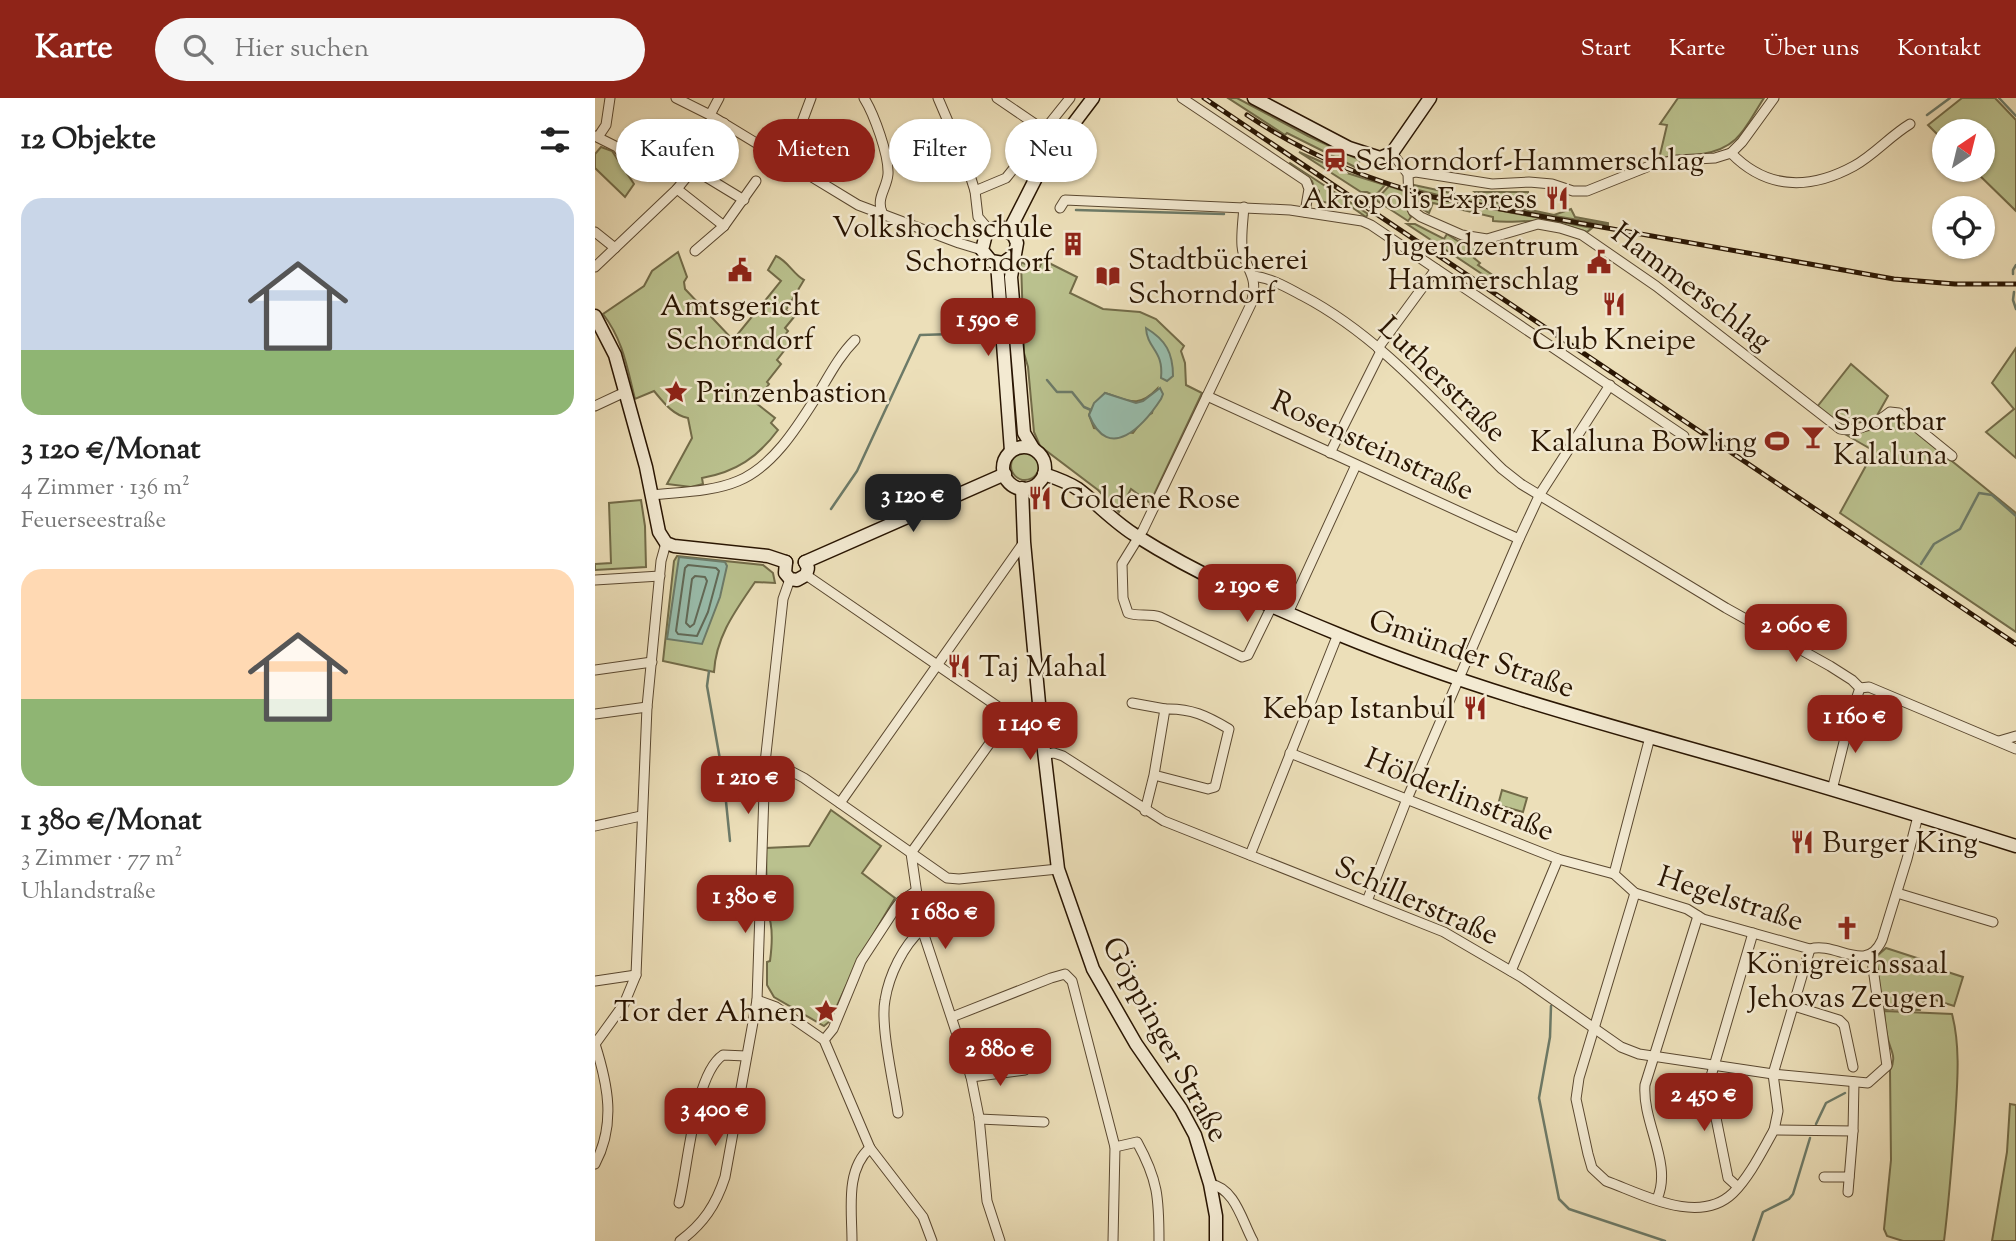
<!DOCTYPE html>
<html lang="de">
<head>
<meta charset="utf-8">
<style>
	body { margin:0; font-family:"Sorts Mill Goudy",serif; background:#f6f6f6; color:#222; height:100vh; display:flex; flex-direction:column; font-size:26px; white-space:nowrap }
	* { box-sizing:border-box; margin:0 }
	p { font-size:23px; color:#767676 }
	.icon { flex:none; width:38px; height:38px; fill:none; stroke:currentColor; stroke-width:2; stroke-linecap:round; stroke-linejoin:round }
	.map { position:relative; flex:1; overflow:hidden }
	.sheet { display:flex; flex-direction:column; background:#fff; width:595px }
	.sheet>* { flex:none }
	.banner { position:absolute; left:21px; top:21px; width:665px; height:63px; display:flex; gap:14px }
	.needle { width:46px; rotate:35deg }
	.fabs { position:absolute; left:1337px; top:21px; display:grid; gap:14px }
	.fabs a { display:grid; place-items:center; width:63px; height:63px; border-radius:50%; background:#fff; box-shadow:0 2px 5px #0004; font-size:35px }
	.price { position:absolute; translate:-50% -60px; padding:0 16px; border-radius:14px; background:#8f2418; color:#fff; font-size:23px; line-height:46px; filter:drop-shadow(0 2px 4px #0008) }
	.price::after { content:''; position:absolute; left:50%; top:42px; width:21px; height:16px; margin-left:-10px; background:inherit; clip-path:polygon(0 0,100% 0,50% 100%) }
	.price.on { background:#222; color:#fff }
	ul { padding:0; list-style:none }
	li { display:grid; align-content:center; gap:14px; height:371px; padding:0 21px }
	li span { display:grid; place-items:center; height:217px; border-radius:21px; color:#555 }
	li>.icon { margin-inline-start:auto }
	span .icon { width:126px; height:126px; fill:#fffc; stroke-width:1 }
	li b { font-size:30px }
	h2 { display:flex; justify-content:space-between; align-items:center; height:84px; padding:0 21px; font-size:30px }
	.chip { padding:0 24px; border-radius:32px; background:#fff; box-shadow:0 2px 5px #0004; font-size:24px; line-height:63px }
	.chip.on { background:#8f2418; color:#fff }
	header { display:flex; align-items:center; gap:42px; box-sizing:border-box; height:98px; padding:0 35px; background:#8f2418; color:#fff }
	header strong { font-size:33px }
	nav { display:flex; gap:38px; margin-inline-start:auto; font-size:24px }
	.search { width:490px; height:63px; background:#f6f6f6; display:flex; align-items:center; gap:18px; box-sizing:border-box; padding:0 24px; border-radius:38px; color:#767676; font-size:26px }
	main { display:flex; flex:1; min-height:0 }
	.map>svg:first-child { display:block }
	.green { fill:#bac18e; stroke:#726b48; stroke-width:2; fill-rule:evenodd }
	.water { fill:#99bdac; stroke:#6c7a68; stroke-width:2 }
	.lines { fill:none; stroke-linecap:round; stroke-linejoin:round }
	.shore { stroke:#616957; stroke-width:2 }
	.stream { stroke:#6c7a68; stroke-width:2.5 }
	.street-casing { stroke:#5a4830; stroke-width:11 }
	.secondary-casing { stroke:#291502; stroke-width:15 }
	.street { stroke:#f3ead2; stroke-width:9 }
	.secondary { stroke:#f3ead2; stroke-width:12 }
	.rail-casing { stroke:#291502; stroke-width:5 }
	.rail { stroke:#f3ead2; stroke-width:2.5; stroke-dasharray:8; stroke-linecap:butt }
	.labels { text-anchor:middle; stroke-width:5; stroke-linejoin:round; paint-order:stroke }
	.poi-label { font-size:30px; fill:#291502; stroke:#f3ead2; text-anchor:start }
	.street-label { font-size:30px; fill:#291502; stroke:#f3ead2 }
</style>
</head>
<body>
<header>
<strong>Karte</strong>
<div class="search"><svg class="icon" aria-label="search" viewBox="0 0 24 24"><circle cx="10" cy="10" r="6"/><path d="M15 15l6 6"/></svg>Hier suchen</div>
<nav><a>Start</a><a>Karte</a><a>Über uns</a><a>Kontakt</a></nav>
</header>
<main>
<section class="sheet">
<h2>12 Objekte<svg class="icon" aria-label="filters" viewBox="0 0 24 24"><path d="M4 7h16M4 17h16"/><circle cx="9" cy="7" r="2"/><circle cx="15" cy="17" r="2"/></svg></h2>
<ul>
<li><span style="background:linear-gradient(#c9d6e8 70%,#8fb573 0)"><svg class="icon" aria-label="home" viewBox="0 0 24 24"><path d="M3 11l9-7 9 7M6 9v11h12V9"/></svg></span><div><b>3 120 €/Monat</b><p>4 Zimmer · 136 m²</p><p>Feuerseestraße</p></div></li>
<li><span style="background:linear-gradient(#ffd9b3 60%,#8fb573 0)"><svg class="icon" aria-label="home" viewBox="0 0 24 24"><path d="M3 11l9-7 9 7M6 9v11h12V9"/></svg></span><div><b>1 380 €/Monat</b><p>3 Zimmer · 77 m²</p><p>Uhlandstraße</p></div></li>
</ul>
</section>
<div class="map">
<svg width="1421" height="1143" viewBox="0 0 1421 1143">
	<rect width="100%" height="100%" fill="#ecdfb9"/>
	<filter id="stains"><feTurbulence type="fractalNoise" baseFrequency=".00286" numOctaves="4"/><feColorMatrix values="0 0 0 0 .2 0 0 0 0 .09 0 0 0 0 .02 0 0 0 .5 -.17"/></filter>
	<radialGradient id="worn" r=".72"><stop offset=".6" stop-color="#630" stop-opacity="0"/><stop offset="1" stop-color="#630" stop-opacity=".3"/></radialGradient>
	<g class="green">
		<path d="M633,0H642L713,38L765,62L762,70L692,35L690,37Z"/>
		<path d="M1083,0H1169C1150,29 1145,50 1107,56C1092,59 1079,57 1064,61L1072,27L1065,26Z"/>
		<path d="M1367,0H1400L1421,22V113L1379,72H1388V33H1349V43L1333,27Z"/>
		<path d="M6,49L17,53L39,86L30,99L0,70V56Z"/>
		<path d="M704,54L752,75L790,87L780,98L772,94H766Z"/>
		<path d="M695,65L773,116L771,119L758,110L724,103V93L719,89L717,83L694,66Z"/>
		<path d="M819,87L959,117L976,111L980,119L1013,125V127L855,100L819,91Z"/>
		<path d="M794,88L809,93L810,106L816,119L813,123L781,102Z"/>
		<path d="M880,94H933L934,107L884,97Z"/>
		<path d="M818,96L997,130L992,134C975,128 955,123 937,123C923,123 912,125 898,123V119L838,105L834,115L821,107Z"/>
		<path d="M812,126H820L849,141L852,136L863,143L895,147L892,152L886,150L879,160L885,165L883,167L902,180L899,184Z"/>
		<path d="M83,154L92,179L89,184L90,191L138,242L186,183L173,172L181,158C193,163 198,176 209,182L191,212L199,219L190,230L193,233L189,238L196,244L182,262L186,266L172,284L174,286L161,305L180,320L176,325L183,332C163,359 141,374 107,380L108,386L96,389L72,386L97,340L93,320C78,317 69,305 59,293L40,301C32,269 28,242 8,216L49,188L57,173Z"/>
		<path d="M448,162L482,179L475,195L508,211L545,214L561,221L589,248L586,253L590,265L591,287L607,295L555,405L536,391L524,414L503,392L445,348L439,334L433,269L429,255L426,164L443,172ZM562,291L557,315L550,319L538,335L499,330L494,317L496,312L510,295C533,302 543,311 562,291Z"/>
		<path d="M1421,250V360L1391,334L1419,311L1397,285Z"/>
		<path d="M1256,266L1293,298L1280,321L1248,328L1222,309Z"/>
		<path d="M1296,321H1305L1421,415V534L1245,415L1279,353L1248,335L1275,332Z"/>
		<circle cx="430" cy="368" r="14"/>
		<path d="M46,402L50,428L51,469L0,472V466L16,465L14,405Z"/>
		<path d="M82,458L168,467L178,475L180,485L160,484C141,512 121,538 119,574L68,563L79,463Z"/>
		<path d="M907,692L932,700L928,714L903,707Z"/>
		<path d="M236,712L286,748L267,775L300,800C275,840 254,879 235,923L229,928L179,899L172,887V864L175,863C177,848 179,827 172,814L171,750L214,748Z"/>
		<path d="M1291,850L1325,861L1324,868L1325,865L1368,879L1359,908L1331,899L1325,912L1286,911L1281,874L1282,858Z"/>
		<path d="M1289,913L1357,916C1366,950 1362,989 1360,1024C1357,1064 1354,1103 1349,1143H1308L1292,1138L1289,1131L1296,1062L1295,972C1303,958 1294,951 1292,937C1290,929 1290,921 1289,913Z"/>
		<path d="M1415,1006L1421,1007V1143H1397L1412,1054Z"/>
	</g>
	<g class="water">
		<path d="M551,230C571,242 578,255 578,278L572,283L566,280C569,252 552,251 551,230Z"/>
		<path d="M565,290L568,296L566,301C549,327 514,366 494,317L499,305L510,295L541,305L548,303Z"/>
		<path d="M84,459L130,464L132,468L125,499L107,546L72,541Z"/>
	</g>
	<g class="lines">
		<g class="shore">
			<path d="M93,467L121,470L124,473L113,514L102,538L83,536L81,533L90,470Z"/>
			<path d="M100,478L110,479L112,483L99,526L95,529L91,525L97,481Z"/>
		</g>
		<g class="stream">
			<path d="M1404,0L1421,18"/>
			<path d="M1332,17L1355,0"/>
			<path d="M481,112L629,116"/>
			<path d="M1418,176V172L1421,167"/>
			<path d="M1419,194L1418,202L1421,211"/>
			<path d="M452,282L462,294H477L489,309L496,312"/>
			<path d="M236,411L262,373L325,237L392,235"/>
			<path d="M1326,466L1339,446L1365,431L1384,395L1397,397L1421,418"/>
			<path d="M114,573L112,588L129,684L135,743"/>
			<path d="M956,908L955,939L944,1000L964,1101L974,1111L1070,1143"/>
			<path d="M1221,1026L1231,1005L1250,995"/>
			<path d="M1158,1143L1168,1114L1194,1101L1198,1096L1215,1040"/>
		</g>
		<g class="street-casing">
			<g id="street">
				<path d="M81,0L115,17L263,107L364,145L387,152"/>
				<path d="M269,0C279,16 294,57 293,76C292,90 281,100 287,114"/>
				<path d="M343,0L372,68L380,93L383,119L395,133"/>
				<path d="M402,0L449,32"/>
				<path d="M587,0L711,83L714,91L710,114"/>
				<path d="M115,17L124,0"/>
				<path d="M0,38L22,49L29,58"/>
				<path d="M3,39L11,27L15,0"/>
				<path d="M797,55L813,76L814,104L818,113L826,119L867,137L892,141L943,126L965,130L987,137L1061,188L1245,331C1262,335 1283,324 1295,314L1304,315L1357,358"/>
				<path d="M1136,55L1147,44L1179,0"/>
				<path d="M188,61L207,24L216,0"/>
				<path d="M98,71L149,102"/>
				<path d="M813,76L821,74L897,86L934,84L957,86L978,93H992L1057,67L1082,62L1120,60L1136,55C1172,92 1215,92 1259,68C1279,57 1295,38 1315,26"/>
				<path d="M82,91L129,128L161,83"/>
				<path d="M380,93L411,80L475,0"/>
				<path d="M649,109C648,122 646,136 647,148C649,173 665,175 656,206L548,432L527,466L528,500L533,515C543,519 554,515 565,519L647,559L653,557L677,508"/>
				<path d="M465,110L470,102L695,112L767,123L776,127L1089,338"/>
				<path d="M0,134L20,150"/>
				<path d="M100,153L129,128"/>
				<path d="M0,169L82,91L98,71L129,25"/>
				<path d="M659,178C678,181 691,189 708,198C786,239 845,310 907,371L926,386L1131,510L1235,568L1257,582L1265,590L1274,589L1421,651"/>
				<path d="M783,250L841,171"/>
				<path d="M612,298L924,441"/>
				<path d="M0,308L30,294"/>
				<path d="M735,355L786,253"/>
				<path d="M57,397C85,394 117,394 143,383C177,369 201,331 220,301C233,280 243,259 260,242"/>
				<path d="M211,477L431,628L446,627"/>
				<path d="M0,482L65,478"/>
				<path d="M693,515L761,367"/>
				<path d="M0,572L57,564"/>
				<path d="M537,605L570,611"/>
				<path d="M0,616L52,609"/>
				<path d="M416,617H431L445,611"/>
				<path d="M1404,643L1421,638"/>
				<path d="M695,655L963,761L1019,776L1040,795L1092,811L1108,821L1215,851C1241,843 1271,877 1287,842L1312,761L1323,718"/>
				<path d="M451,656L459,655L468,658L569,723L849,834L926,879L1026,949L1044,956L1178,976L1273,985L1292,968L1276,856"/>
				<path d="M170,665L190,670L209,680L352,780L364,781L463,771"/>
				<path d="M1237,692L1256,616L1265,590"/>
				<path d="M245,705L429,444"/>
				<path d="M550,713L559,677L570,611C596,610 612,618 634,631L620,689L613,691L559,677"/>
				<path d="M0,728L46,718"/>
				<path d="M316,755L327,831L376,979L384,1019L392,1103L405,1143"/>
				<path d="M316,755L415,617"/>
				<path d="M655,757L743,536"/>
				<path d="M1019,776L1055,639"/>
				<path d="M1040,795L984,980L981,1001L993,1056L997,1070L1011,1083C1047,1096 1104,1128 1138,1095C1155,1078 1167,1053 1179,1032L1258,1033"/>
				<path d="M1302,795L1398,824"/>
				<path d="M772,803L812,701L924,441L945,396L1015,287"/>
				<path d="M916,873L963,761"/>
				<path d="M0,883L41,877"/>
				<path d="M162,902L181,909L229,942L275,1050L328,1119L337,1143"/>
				<path d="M1199,908L1244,922L1249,927L1258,969"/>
				<path d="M357,919L456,880L470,876L477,883L520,1049L518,1143"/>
				<path d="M229,942L238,931L266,863L300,811L306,803L321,793"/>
				<path d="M0,946L29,906L41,877L52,609L66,463L71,445"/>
				<path d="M376,979L430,972"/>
				<path d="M303,1015C299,987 285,928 290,902C294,877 308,848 327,831"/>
				<path d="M384,1021L449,1024"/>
				<path d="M1179,1032L1183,1013L1178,976L1215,851"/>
				<path d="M520,1049L542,1044C563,1082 564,1100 564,1143"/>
				<path d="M0,1066C21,1026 13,987 0,946"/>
				<path d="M1229,1079H1254"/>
				<path d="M615,1086C640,1090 647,1123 658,1143"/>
				<path d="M1143,1089L1133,1080L1114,985L1158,835"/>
				<path d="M1253,1094L1258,1033L1259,984"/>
				<path d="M1062,1101C1078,1066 1047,1025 1050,987L1103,818"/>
				<path d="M84,1105C93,1070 99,976 128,957L151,958"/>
				<path d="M85,1143C108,1126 121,1107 130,1079L162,902L170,665L188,501L195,481"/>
				<path d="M257,1143C257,1112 250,1072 275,1050"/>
			</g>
		</g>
		<g class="secondary-casing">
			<g id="secondary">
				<path d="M659,0L754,50L785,60L797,55L835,0"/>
				<path d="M414,133L448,66L498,0"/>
				<path d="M418,158L408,165L396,163L387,152L391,136L401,130H408L419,138L422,145L416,179L429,335L438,350"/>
				<path d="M402,165L416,353"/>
				<path d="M0,218L20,257L51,369L64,434L71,445L79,448L173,458L191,464"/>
				<circle cx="429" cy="370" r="21"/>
				<path d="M449,376C461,380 473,384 483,391C503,406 519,424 540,437C603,477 676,509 745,537C869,588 994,622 1122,658C1222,686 1322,717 1421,748"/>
				<path d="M427,390L429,444L446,627L463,771L498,871L541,946L586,1011L600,1037L615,1086L621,1118V1143"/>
				<path d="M191,464L190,475L195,481L202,482L211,477L213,470L210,464"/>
				<path d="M210,464L410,376"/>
			</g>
		</g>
		<use href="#street" class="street"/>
		<use href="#secondary" class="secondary"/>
		<g class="rail-casing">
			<g id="rail">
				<path d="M609,0L1421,546"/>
				<path d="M652,17C709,55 772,82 838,99L1299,181L1360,186H1421"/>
			</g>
		</g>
		<use href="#rail" class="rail"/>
	</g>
	<defs>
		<g id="station-bare" transform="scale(1.89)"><path d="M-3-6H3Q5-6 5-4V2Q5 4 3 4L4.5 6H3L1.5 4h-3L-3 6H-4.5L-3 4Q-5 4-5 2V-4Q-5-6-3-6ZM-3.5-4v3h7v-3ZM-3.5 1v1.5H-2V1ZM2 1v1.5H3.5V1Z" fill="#8f2418" stroke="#f3ead2" stroke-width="2.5" paint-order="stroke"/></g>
		<g id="restaurant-bare" transform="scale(1.89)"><path d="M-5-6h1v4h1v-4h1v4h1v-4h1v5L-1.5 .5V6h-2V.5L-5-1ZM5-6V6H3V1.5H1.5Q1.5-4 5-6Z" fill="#8f2418" stroke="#f3ead2" stroke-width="2.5" paint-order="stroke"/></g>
		<g id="building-bare" transform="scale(1.89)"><path d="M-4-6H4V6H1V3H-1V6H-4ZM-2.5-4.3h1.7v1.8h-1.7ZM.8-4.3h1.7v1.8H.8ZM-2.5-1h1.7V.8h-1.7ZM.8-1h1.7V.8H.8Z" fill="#8f2418" stroke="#f3ead2" stroke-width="2.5" paint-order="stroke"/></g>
		<g id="civic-bare" transform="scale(1.89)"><path d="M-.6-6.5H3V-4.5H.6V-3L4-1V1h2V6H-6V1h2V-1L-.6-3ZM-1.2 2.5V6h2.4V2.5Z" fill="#8f2418" stroke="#f3ead2" stroke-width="2.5" paint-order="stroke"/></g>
		<g id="library-bare" transform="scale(1.89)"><path d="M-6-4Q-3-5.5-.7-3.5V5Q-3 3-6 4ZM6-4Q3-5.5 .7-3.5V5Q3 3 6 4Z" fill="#8f2418" stroke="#f3ead2" stroke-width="2.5" paint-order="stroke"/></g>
		<g id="sight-bare" transform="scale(1.89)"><path d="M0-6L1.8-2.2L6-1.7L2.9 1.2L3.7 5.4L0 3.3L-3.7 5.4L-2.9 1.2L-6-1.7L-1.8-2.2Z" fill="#8f2418" stroke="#f3ead2" stroke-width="2.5" paint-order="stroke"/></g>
		<g id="bar-bare" transform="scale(1.89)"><path d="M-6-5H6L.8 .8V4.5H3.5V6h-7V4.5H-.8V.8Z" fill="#8f2418" stroke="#f3ead2" stroke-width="2.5" paint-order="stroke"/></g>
		<g id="stadium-bare" transform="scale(1.89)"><path d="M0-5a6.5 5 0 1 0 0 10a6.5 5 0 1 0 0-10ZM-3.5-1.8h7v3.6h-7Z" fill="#8f2418" stroke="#f3ead2" stroke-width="2.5" paint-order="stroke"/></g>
		<g id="church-bare" transform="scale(1.89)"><path d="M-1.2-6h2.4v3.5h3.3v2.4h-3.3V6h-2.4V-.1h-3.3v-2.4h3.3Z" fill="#8f2418" stroke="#f3ead2" stroke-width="2.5" paint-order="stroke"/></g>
	</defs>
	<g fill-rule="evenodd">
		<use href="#station-bare" x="740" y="62"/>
		<use href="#restaurant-bare" x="962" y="100"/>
		<use href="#building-bare" x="478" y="146"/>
		<use href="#civic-bare" x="1004" y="164"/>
		<use href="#civic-bare" x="145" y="172"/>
		<use href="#library-bare" x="513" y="178"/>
		<use href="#restaurant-bare" x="1019" y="206"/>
		<use href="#sight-bare" x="81" y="294"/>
		<use href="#bar-bare" x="1218" y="339"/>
		<use href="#stadium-bare" x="1182" y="343"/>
		<use href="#restaurant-bare" x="445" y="400"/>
		<use href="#restaurant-bare" x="364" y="568"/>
		<use href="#restaurant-bare" x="880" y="610"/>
		<use href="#restaurant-bare" x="1207" y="744"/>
		<use href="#church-bare" x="1252" y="830"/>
		<use href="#sight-bare" x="231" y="913"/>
	</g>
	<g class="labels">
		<g class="poi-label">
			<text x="760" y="72">Schorndorf-Hammerschlag</text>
			<text x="942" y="110" text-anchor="end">Akropolis Express</text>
			<text x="458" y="139" text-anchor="end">Volkshochschule<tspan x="458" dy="34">Schorndorf</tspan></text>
			<text x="984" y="157" text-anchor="end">Jugendzentrum<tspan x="984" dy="34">Hammerschlag</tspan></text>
			<text x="533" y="171">Stadtbücherei<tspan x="533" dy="34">Schorndorf</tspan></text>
			<text x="145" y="217" text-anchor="middle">Amtsgericht<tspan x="145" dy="34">Schorndorf</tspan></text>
			<text x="1019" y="251" text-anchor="middle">Club Kneipe</text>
			<text x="101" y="304">Prinzenbastion</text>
			<text x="1238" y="332">Sportbar<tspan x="1238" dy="34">Kalaluna</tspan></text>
			<text x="1162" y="353" text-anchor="end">Kalaluna Bowling</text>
			<text x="465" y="410">Goldene Rose</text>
			<text x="384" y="578">Taj Mahal</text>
			<text x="860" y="620" text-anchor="end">Kebap Istanbul</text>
			<text x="1227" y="754">Burger King</text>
			<text x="1252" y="875" text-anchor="middle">Königreichssaal<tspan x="1252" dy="34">Jehovas Zeugen</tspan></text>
			<text x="211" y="923" text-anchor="end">Tor der Ahnen</text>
		</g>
		<g class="street-label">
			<text transform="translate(1097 188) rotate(37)" y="10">Hammerschlag</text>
			<text transform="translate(848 281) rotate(44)" y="10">Lutherstraße</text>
			<text transform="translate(778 347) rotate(25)" y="10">Rosensteinstraße</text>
			<text transform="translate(877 555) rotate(19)" y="10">Gmünder Straße</text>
			<text transform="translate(865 696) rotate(22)" y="10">Hölderlinstraße</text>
			<text transform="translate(1136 800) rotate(18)" y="10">Hegelstraße</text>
			<text transform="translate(822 802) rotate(24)" y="10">Schillerstraße</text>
			<text transform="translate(571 941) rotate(61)" y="10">Göppinger Straße</text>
		</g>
	</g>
	<rect width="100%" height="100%" filter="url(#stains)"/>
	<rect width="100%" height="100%" fill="url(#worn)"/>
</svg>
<div class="fabs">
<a><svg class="needle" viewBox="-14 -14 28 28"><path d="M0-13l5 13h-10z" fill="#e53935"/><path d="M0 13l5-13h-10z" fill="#767676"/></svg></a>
<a><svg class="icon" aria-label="locate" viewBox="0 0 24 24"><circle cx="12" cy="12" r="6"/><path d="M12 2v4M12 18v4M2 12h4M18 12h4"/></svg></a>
</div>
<b class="price" style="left:393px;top:260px">1 590 €</b>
<b class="price on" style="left:318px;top:436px">3 120 €</b>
<b class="price" style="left:652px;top:526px">2 190 €</b>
<b class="price" style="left:1201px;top:566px">2 060 €</b>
<b class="price" style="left:1260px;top:657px">1 160 €</b>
<b class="price" style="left:435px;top:664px">1 140 €</b>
<b class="price" style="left:153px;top:718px">1 210 €</b>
<b class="price" style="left:150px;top:837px">1 380 €</b>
<b class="price" style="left:350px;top:853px">1 680 €</b>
<b class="price" style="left:405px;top:990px">2 880 €</b>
<b class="price" style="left:1109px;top:1035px">2 450 €</b>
<b class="price" style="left:120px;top:1050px">3 400 €</b>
<div class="banner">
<a class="chip">Kaufen</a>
<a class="chip on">Mieten</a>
<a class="chip">Filter</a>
<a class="chip">Neu</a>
</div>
</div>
</main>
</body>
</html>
